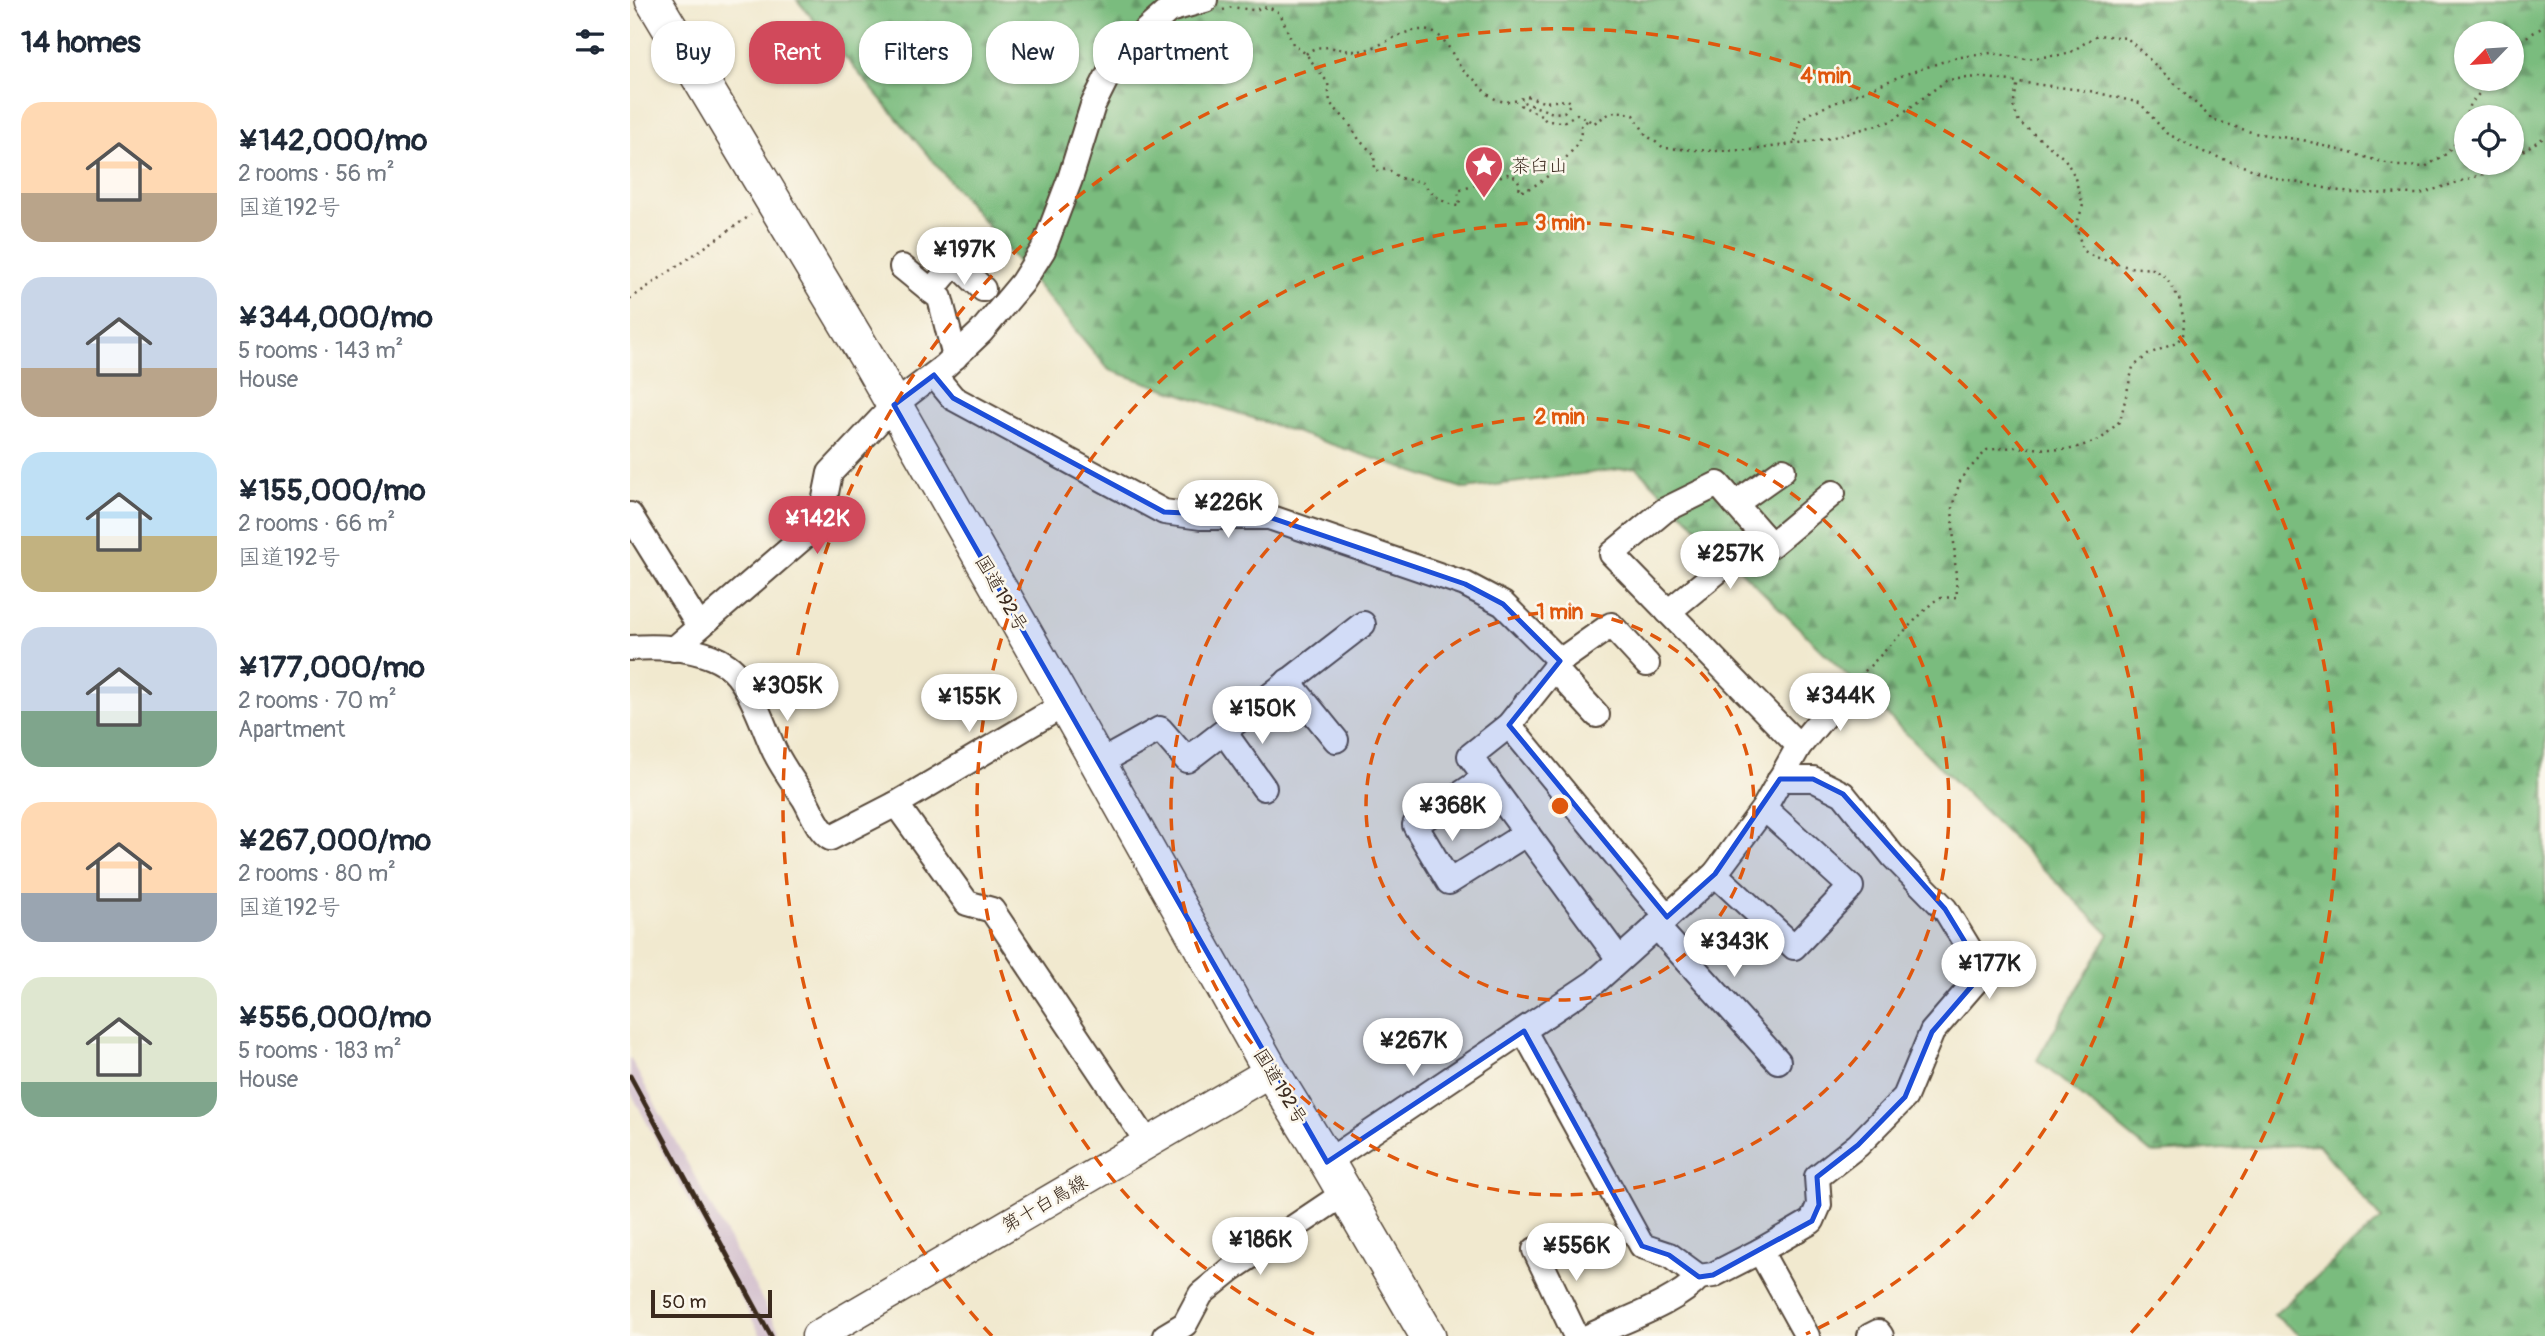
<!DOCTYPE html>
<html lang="en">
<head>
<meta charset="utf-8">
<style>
	body { margin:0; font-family:Pangolin,"Klee One",sans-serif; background:#f6f6f7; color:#1f2937; height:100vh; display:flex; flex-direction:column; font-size:26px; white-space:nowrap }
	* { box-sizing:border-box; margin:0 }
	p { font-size:23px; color:#747a83 }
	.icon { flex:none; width:38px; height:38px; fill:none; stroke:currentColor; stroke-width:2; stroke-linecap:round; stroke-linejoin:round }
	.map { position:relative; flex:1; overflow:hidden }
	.drawer { display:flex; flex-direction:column; background:#fff; width:630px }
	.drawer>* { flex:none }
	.top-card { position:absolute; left:21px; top:21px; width:665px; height:63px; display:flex; gap:14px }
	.needle { width:46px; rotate:245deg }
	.buttons { position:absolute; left:1824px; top:21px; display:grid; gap:14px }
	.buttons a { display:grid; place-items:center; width:70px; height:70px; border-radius:50%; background:#fff; box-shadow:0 2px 5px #0004; font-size:35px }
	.scale { position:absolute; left:21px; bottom:18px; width:121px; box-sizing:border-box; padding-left:7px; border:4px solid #3b2a1e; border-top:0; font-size:19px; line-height:24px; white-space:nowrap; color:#3b2a1e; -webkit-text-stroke:5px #fbf7ec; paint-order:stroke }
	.price { position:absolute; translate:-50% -60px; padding:0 16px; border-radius:24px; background:#fff; color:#222; font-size:23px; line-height:46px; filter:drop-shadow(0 2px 4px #0008) }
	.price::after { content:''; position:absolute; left:50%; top:42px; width:21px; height:16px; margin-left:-10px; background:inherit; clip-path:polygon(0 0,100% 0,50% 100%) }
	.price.active { background:#d1495b; color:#fff }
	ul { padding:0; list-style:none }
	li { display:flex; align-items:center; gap:21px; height:175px; padding:0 21px }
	li span { display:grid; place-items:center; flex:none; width:196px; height:140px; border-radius:21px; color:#555 }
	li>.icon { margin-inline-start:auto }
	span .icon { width:84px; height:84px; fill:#fffc; stroke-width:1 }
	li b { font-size:30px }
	h2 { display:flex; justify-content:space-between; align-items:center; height:84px; padding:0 21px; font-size:30px }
	.pill { padding:0 24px; border-radius:28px; background:#fff; box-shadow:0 2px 5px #0004; font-size:24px; line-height:63px }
	.pill.active { background:#d1495b; color:#fff }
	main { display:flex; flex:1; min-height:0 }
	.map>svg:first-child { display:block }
	.railway { fill:#d1bdcc }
	.forest { fill:url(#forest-firs); stroke:#5a734e; stroke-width:2; fill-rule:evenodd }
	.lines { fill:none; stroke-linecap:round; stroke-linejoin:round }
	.minor-casing { stroke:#564739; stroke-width:28 }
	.major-casing { stroke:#564739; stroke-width:33 }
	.highway-casing { stroke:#564739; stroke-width:38 }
	.path { stroke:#564739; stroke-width:2.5; stroke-dasharray:2 5; stroke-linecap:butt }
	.minor { stroke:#fff; stroke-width:24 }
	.major { stroke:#fff; stroke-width:30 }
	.highway { stroke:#fff; stroke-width:35 }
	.rail { stroke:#3b2a1e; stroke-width:5 }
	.marked { fill:#1d4ed8; fill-opacity:0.2; stroke:#1d4ed8; stroke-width:5; stroke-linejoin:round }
	.ring { fill:none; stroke:#df570d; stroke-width:3.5; stroke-dasharray:12 9 }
	.labels { text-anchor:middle; stroke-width:5; stroke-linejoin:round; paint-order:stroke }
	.poi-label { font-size:19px; fill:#3b2a1e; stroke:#fbf7ec; text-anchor:start }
	.street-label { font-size:19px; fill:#3b2a1e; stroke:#fbf7ec }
	.centre { fill:#df570d; stroke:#fbf7ec; stroke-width:3.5 }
	.ring-label { font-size:21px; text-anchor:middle; font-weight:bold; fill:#df570d; stroke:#fbf7ec; stroke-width:5; stroke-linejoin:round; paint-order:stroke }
</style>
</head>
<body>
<main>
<section class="drawer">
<h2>14 homes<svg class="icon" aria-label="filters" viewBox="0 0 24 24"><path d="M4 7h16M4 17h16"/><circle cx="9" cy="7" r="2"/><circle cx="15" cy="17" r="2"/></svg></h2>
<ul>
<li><span style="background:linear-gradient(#ffd9b3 65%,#b9a48a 0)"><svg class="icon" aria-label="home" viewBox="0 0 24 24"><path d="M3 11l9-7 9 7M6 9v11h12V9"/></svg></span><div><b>¥142,000/mo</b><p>2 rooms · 56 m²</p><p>国道192号</p></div></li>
<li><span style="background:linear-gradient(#c9d6e8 65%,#b9a48a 0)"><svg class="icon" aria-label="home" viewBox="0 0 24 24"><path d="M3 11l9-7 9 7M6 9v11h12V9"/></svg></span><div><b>¥344,000/mo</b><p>5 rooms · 143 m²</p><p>House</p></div></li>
<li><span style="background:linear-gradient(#bfe0f5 60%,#c2b280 0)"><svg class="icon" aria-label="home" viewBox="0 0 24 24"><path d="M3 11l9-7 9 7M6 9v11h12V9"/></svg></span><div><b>¥155,000/mo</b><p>2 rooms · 66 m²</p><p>国道192号</p></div></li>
<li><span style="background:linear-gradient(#c9d6e8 60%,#7fa58c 0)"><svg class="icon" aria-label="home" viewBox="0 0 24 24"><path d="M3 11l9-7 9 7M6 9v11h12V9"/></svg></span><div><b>¥177,000/mo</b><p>2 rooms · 70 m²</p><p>Apartment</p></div></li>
<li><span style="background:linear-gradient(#ffd9b3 65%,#9aa5b1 0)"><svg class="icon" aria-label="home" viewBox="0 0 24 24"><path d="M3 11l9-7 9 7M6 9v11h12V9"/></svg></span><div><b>¥267,000/mo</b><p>2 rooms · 80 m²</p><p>国道192号</p></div></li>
<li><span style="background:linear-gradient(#dfe7d0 75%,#7fa58c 0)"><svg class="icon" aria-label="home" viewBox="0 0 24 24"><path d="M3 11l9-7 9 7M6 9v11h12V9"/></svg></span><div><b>¥556,000/mo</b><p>5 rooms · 183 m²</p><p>House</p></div></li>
</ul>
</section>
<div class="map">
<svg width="1915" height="1336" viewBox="0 0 1915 1336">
	<defs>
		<pattern id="forest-firs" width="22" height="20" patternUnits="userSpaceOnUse" patternTransform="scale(1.75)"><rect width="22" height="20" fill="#7abc7e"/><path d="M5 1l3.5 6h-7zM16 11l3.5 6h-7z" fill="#659967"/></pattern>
	</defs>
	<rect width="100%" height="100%" fill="#fbf7ec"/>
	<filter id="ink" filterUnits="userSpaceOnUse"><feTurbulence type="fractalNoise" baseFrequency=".0143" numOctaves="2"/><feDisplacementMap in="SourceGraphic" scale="14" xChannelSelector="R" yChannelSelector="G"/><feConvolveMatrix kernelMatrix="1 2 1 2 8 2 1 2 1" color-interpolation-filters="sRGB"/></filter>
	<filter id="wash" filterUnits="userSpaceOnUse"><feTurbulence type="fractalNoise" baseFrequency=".00686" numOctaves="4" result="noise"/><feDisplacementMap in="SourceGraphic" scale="28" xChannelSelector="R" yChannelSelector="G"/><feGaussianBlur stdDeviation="1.57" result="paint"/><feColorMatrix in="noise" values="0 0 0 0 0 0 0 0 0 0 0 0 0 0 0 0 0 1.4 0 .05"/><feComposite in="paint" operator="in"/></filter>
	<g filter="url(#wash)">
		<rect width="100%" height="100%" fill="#f1e9cf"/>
		<path class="railway" d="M0,1058L152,1336H131L0,1091Z"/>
		<path class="forest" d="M167,0H1915V1336H1671L1644,1315L1751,1219L1688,1144L1521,1153L1407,1060L1479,934L1006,467L835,489L479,370ZM1836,33H1881V79H1836ZM1836,117H1881V163H1836Z"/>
	</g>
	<g filter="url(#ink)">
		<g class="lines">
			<g class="minor-casing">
				<g id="minor">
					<path d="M325,262L353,289"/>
					<path d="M272,267L310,298L325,357"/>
					<path d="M301,291L332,254"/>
					<path d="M304,375L323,398L534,512L571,517H639L835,584L873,604L930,661"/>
					<path d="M1105,504L1153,470"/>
					<path d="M0,515L69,626"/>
					<path d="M1038,612L1132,535"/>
					<path d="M0,648C30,646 69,647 95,664C119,678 133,727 145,752C153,768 164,783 174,798C182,811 187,829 200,838L266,804L435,704"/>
					<path d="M44,649L182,530L192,513L200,473L264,405L315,366L351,332L392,283L413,250L440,179L463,105L488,55L539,10L575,0"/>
					<path d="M924,668L967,715"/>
					<path d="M658,681L706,740"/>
					<path d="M879,725L1037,917"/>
					<path d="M594,732L634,788"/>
					<path d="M1169,746L982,554L1035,510L1088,484L1141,545L1203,493"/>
					<path d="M469,763L530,729L557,760L733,624"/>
					<path d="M856,777L785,825L819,882L897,833"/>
					<path d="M266,804L337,903L362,910L518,1143"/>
					<path d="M1085,874L1164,947L1221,887L1134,808"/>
					<path d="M1026,926L1148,1061"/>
					<path d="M989,959L840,756L879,725L930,661L981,625L1017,664"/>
					<path d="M894,1031L1012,1246L1039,1255L1069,1277L1083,1275L1130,1251L1177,1336"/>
					<path d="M697,1162L965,982L1085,874L1134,808L1169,746L1215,691"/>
					<path d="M905,1250L946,1336"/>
					<path d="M1130,1251L1182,1221L1189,1205L1187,1177L1228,1145L1275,1097L1302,1032L1346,981L1349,965L1315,909L1263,856L1213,794L1183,779H1150"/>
					<path d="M535,1336L555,1324L571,1294L603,1268L715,1193"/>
					<path d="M960,1336C991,1321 1047,1303 1069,1277"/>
					<path d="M1240,1336L1248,1332L1251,1336"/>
				</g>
			</g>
			<g class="major-casing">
				<path id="major" d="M187,1336L641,1071"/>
			</g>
			<g class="highway-casing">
				<path id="highway" d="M23,0L238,359L435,704L641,1071L697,1162L798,1336"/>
			</g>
			<g class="path">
				<path d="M593,10L602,7L623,10L638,7L650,13L663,44L676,54L698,83L700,103L718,122L730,141L744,154L745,171L758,169L769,178L792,182C802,194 812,203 828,206L830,204L828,191L877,174L886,177L890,184L889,191C906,192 945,153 950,137C951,136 951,127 951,126L958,120"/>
				<path d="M534,43L547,46L566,24"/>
				<path d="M1881,50L1886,43L1915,26"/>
				<path d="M676,54C690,40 711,52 727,51C752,50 773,25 799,31C820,36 823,64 838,75C840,78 844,79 846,81C860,100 874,108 897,96L913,102L938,100L941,103L934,112L923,113L893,102L890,105L911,115L916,121L933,122L947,114L964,123C981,113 983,108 1004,115L1016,135L1034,148L1083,151L1121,150L1196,139L1262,121L1317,80L1348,77L1460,91L1510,103L1536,133L1571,151L1649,179L1720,193L1790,194L1854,174L1873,163"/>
				<path d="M1165,142L1170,120L1180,113L1276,74L1324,58L1361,53L1396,59L1438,54L1467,35L1497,38L1582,119L1624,133L1673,140L1767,166L1795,167L1816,154L1829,139L1839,106L1861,79"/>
				<path d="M1881,158L1915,137"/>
				<path d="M0,299L121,215"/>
				<path d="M1230,676L1303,602L1310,598L1327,597L1322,507L1331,478L1357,450L1385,447L1438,450L1470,440L1490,421L1503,367L1519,354L1546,343L1553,335L1554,321L1549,298L1536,277L1523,269L1498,267L1462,256L1453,250L1446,227L1453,205L1444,175L1435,159L1389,122L1383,106L1388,81"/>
			</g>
			<use href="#minor" class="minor"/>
			<use href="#major" class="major"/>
			<use href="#highway" class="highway"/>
			<path class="rail" d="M0,1076L141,1336"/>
		</g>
	</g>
	<path class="marked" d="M304,375L323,398L534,512L639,517L835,584L873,604L930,661L879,725L1037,917L1085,874L1150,779H1183L1213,794L1315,909L1349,965L1346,981L1302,1032L1275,1097L1228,1145L1187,1177L1189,1205L1182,1221L1083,1275L1069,1277L1039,1255L1012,1246L894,1031L697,1162L264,405Z"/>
	<g class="ring">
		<circle cx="930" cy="806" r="194"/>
		<circle cx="930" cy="806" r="389"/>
		<path d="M684 1334A583 583 0 1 1 1176 1334"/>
		<path d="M362 1336A777 777 0 1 1 1498 1336"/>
	</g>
	<defs>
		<g id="sight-pin" transform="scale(2.0125)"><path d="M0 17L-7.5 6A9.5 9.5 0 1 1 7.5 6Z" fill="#d1495b" stroke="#fbf7ec"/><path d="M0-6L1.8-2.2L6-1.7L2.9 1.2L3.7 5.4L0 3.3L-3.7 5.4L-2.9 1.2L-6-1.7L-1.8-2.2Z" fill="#fff"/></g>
	</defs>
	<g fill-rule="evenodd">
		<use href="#sight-pin" x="854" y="165"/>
	</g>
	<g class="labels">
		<g class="poi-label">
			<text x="881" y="172">茶臼山</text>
		</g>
		<g class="street-label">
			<text transform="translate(372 593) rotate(60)" y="7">国道192号</text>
			<text transform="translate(651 1086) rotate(59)" y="7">国道192号</text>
			<text transform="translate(414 1203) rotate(-30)" y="7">第十白鳥線</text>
		</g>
	</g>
	<circle cx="930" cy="806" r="10" class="centre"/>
	<g class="ring-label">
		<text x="1196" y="83">4 min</text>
		<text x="930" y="230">3 min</text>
		<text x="930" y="424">2 min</text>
		<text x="930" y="619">1 min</text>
	</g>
</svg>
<div class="buttons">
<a><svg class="needle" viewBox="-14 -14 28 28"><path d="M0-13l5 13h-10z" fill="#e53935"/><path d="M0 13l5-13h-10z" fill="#747a83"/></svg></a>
<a><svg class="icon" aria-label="locate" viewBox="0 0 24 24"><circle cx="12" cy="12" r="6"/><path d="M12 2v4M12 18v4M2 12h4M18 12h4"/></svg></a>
</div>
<div class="scale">50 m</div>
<b class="price" style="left:334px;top:287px">¥197K</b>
<b class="price" style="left:598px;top:540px">¥226K</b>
<b class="price active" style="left:187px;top:556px">¥142K</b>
<b class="price" style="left:1100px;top:591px">¥257K</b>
<b class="price" style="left:157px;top:723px">¥305K</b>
<b class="price" style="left:1210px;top:733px">¥344K</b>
<b class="price" style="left:339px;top:734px">¥155K</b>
<b class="price" style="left:632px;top:746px">¥150K</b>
<b class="price" style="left:822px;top:843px">¥368K</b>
<b class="price" style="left:1104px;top:979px">¥343K</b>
<b class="price" style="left:1359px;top:1001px">¥177K</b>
<b class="price" style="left:783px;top:1078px">¥267K</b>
<b class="price" style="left:630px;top:1277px">¥186K</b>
<b class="price" style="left:946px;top:1283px">¥556K</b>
<div class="top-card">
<a class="pill">Buy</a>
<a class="pill active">Rent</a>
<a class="pill">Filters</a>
<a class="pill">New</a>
<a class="pill">Apartment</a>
</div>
</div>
</main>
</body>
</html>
